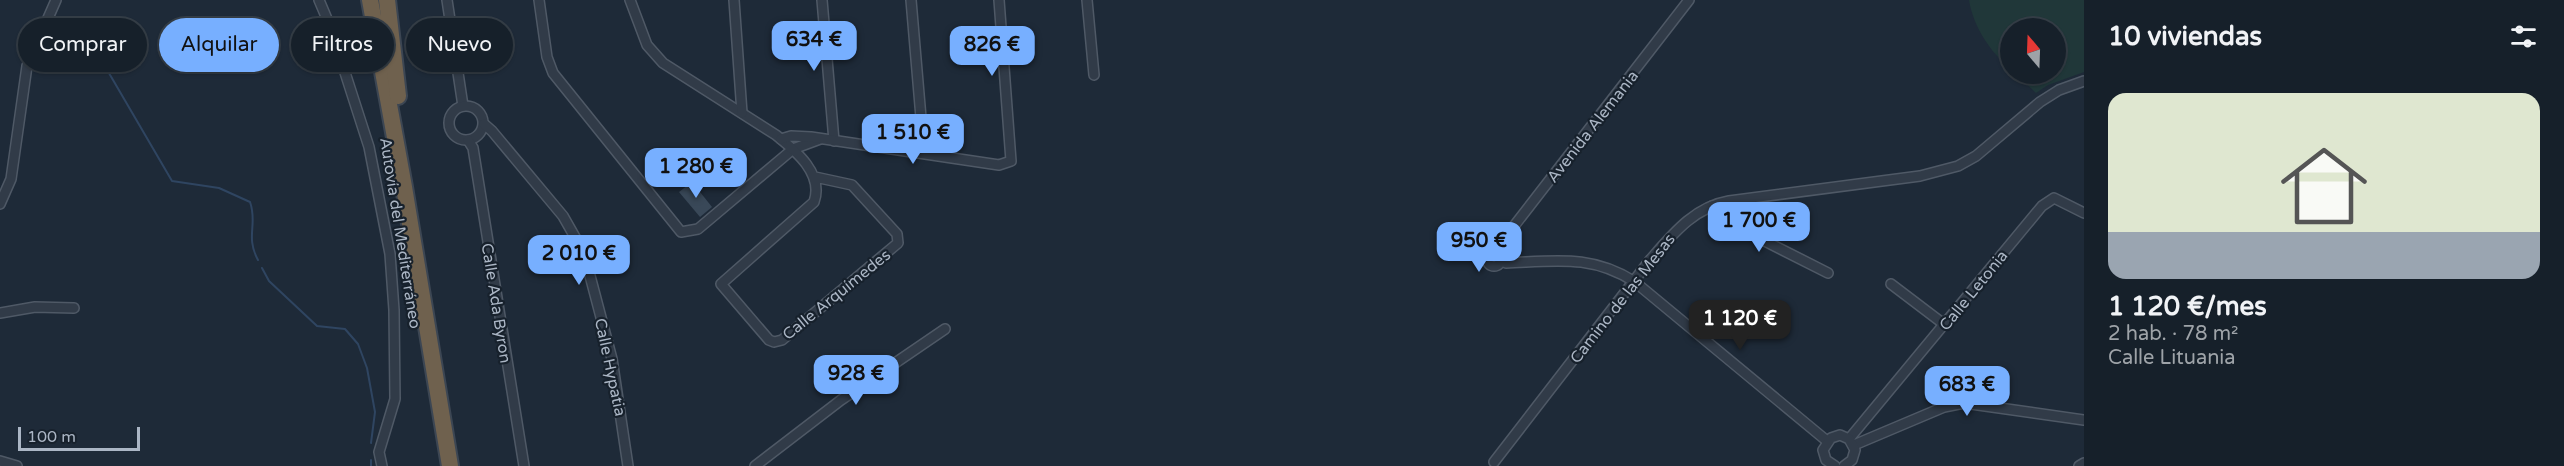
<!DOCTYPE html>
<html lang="es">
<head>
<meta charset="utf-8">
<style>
	body { margin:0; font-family:"Varela Round",sans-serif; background:#1f2832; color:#f1f3f6; height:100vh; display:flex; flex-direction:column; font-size:22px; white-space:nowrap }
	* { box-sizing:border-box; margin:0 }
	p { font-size:20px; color:#9ea3a8 }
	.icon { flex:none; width:33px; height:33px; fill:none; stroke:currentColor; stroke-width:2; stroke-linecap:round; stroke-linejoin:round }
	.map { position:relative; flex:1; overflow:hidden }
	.drawer { display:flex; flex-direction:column; background:#16202a; width:480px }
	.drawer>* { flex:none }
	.top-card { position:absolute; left:18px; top:18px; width:570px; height:54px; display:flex; gap:12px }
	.needle { width:39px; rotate:341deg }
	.tools { position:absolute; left:2000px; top:18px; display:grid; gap:12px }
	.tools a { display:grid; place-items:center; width:66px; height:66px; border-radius:50%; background:#16202a; box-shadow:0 2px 4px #0004,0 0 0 2px #353e47; font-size:30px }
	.scale { position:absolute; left:18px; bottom:15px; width:122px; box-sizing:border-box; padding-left:6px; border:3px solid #abb6c5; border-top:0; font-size:16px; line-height:21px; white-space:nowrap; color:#abb6c5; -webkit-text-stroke:4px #17212c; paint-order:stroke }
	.price { position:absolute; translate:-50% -51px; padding:0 14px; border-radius:12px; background:#77afff; color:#111; font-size:20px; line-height:39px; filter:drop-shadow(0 2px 3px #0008) }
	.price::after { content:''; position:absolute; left:50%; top:36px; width:18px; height:14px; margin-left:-9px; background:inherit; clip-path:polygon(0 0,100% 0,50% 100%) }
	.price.on { background:#222; color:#fff }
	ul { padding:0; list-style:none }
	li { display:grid; align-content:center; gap:12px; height:318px; padding:0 24px }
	li span { display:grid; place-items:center; height:186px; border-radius:18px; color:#555 }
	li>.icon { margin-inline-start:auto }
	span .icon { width:108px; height:108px; fill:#fffc; stroke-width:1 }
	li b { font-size:26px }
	h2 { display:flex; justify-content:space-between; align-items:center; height:72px; padding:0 24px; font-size:26px }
	.pill { padding:0 21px; border-radius:27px; background:#16202a; box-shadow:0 2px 4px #0004,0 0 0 2px #353e47; font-size:21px; line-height:54px }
	.pill.on { background:#77afff; color:#111 }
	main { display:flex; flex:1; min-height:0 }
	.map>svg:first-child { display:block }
	.green { fill:#203739 }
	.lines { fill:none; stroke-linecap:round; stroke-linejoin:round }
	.stream { stroke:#2f4561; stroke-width:2 }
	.building { fill:#394858 }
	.street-casing { stroke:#4f5966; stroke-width:12 }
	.highway-casing { stroke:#3c4653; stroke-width:20 }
	.street { stroke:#313b48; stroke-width:9 }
	.highway { stroke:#6f614e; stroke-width:16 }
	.labels { text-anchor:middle; stroke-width:4.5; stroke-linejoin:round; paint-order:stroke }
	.street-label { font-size:16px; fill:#abb6c5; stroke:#17212c }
</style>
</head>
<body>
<main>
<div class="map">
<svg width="2084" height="466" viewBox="0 0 2084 466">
	<rect width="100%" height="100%" fill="#1e2a38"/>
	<path class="green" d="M1969,0H2084V72L2048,85L2036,93L2016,74H2055V28H2010V68C1990,52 1973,26 1969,0Z"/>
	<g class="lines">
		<g class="stream">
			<path d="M92,44L172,181L219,188L250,202C258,224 245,236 258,260"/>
			<path d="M262,268L269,281L317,326L345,329L358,344L367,368L375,412L371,443"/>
			<path d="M371,460V466"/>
		</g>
	</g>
	<path class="building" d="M692,182L712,207L700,217L679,192Z"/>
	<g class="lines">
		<g class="street-casing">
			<g id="street">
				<path d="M319,0L330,26L369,147L390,254L394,310L395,399L379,452L382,466"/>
				<path d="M447,0L463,106"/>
				<path d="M539,0L547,57L553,73L681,232L698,229L793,149L820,139"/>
				<path d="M630,0L647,45L663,63L776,135C796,151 824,174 814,202L721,284L769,340L774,342L782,340L898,243L897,234L852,185L815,177"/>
				<path d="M734,0L742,113"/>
				<path d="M822,0L834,141"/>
				<path d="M911,0L924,153"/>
				<path d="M1087,0L1094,75"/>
				<circle cx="466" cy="123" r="17"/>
				<path d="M484,124L492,131L563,216L584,253L612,359L628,466"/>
				<path d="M781,139L791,136L811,137L999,165L1011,161L999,0"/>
				<path d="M468,140L473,148L524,466"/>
				<path d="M0,204L11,179L27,66L56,0"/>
				<path d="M1712,206L1737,227L1828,273"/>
				<circle cx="1494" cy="259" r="7"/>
				<path d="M1496,253L1497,248L1689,0"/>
				<path d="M1500,260L1506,263C1555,261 1592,254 1635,282L1827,441"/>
				<path d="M1891,284L1945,325"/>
				<path d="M0,313L35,307L74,308"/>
				<path d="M1849,439L2042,206L2054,198L2084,213"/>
				<path d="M1854,445L1944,407L1964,403L2084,420"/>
				<path d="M0,461L17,466"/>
				<path d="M1494,462L1650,260C1672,235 1694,207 1729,201L1920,176L1958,166L1976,156L2040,102L2059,90L2084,81"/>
				<path d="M755,466L841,400L945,329"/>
				<path d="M1835,466L1826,460L1823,450L1831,438L1840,435L1849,439L1855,450L1852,460L1844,466"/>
				<path d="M2079,466L2084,463"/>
			</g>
		</g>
		<g class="highway-casing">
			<g id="highway">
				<path d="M370,0L404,187L450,466"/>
				<path d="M387,0L398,96"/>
			</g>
		</g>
		<use href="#street" class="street"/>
		<use href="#highway" class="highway"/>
	</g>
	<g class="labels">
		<g class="street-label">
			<text transform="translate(1592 126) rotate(-52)" y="6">Avenida Alemania</text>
			<text transform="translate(401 233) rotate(81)" y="6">Autovía del Mediterráneo</text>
			<text transform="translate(1973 290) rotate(-51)" y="6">Calle Letonia</text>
			<text transform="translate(836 294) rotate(-39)" y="6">Calle Arquímedes</text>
			<text transform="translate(1622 298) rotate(-52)" y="6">Camino de las Mesas</text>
			<text transform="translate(497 303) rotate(81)" y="6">Calle Ada Byron</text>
			<text transform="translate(611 367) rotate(78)" y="6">Calle Hypatia</text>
		</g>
	</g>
</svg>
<div class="tools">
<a><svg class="needle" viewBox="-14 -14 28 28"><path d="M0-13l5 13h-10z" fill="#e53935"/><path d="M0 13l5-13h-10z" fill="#9ea3a8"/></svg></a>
</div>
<div class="scale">100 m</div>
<b class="price" style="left:814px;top:72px">634 €</b>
<b class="price" style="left:992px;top:77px">826 €</b>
<b class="price" style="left:913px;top:165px">1 510 €</b>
<b class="price" style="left:696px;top:199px">1 280 €</b>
<b class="price" style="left:1759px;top:253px">1 700 €</b>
<b class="price" style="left:1479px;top:273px">950 €</b>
<b class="price" style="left:579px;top:286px">2 010 €</b>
<b class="price on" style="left:1740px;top:351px">1 120 €</b>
<b class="price" style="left:856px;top:406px">928 €</b>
<b class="price" style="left:1967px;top:417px">683 €</b>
<div class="top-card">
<a class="pill">Comprar</a>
<a class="pill on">Alquilar</a>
<a class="pill">Filtros</a>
<a class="pill">Nuevo</a>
</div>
</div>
<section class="drawer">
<h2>10 viviendas<svg class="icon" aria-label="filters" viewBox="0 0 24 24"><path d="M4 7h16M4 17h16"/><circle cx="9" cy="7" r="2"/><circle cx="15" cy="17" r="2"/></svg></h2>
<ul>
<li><span style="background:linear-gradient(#dfe7d0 75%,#9aa5b1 0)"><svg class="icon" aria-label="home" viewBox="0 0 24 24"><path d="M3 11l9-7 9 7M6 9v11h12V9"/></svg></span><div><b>1 120 €/mes</b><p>2 hab. · 78 m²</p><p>Calle Lituania</p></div></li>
</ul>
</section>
</main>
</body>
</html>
